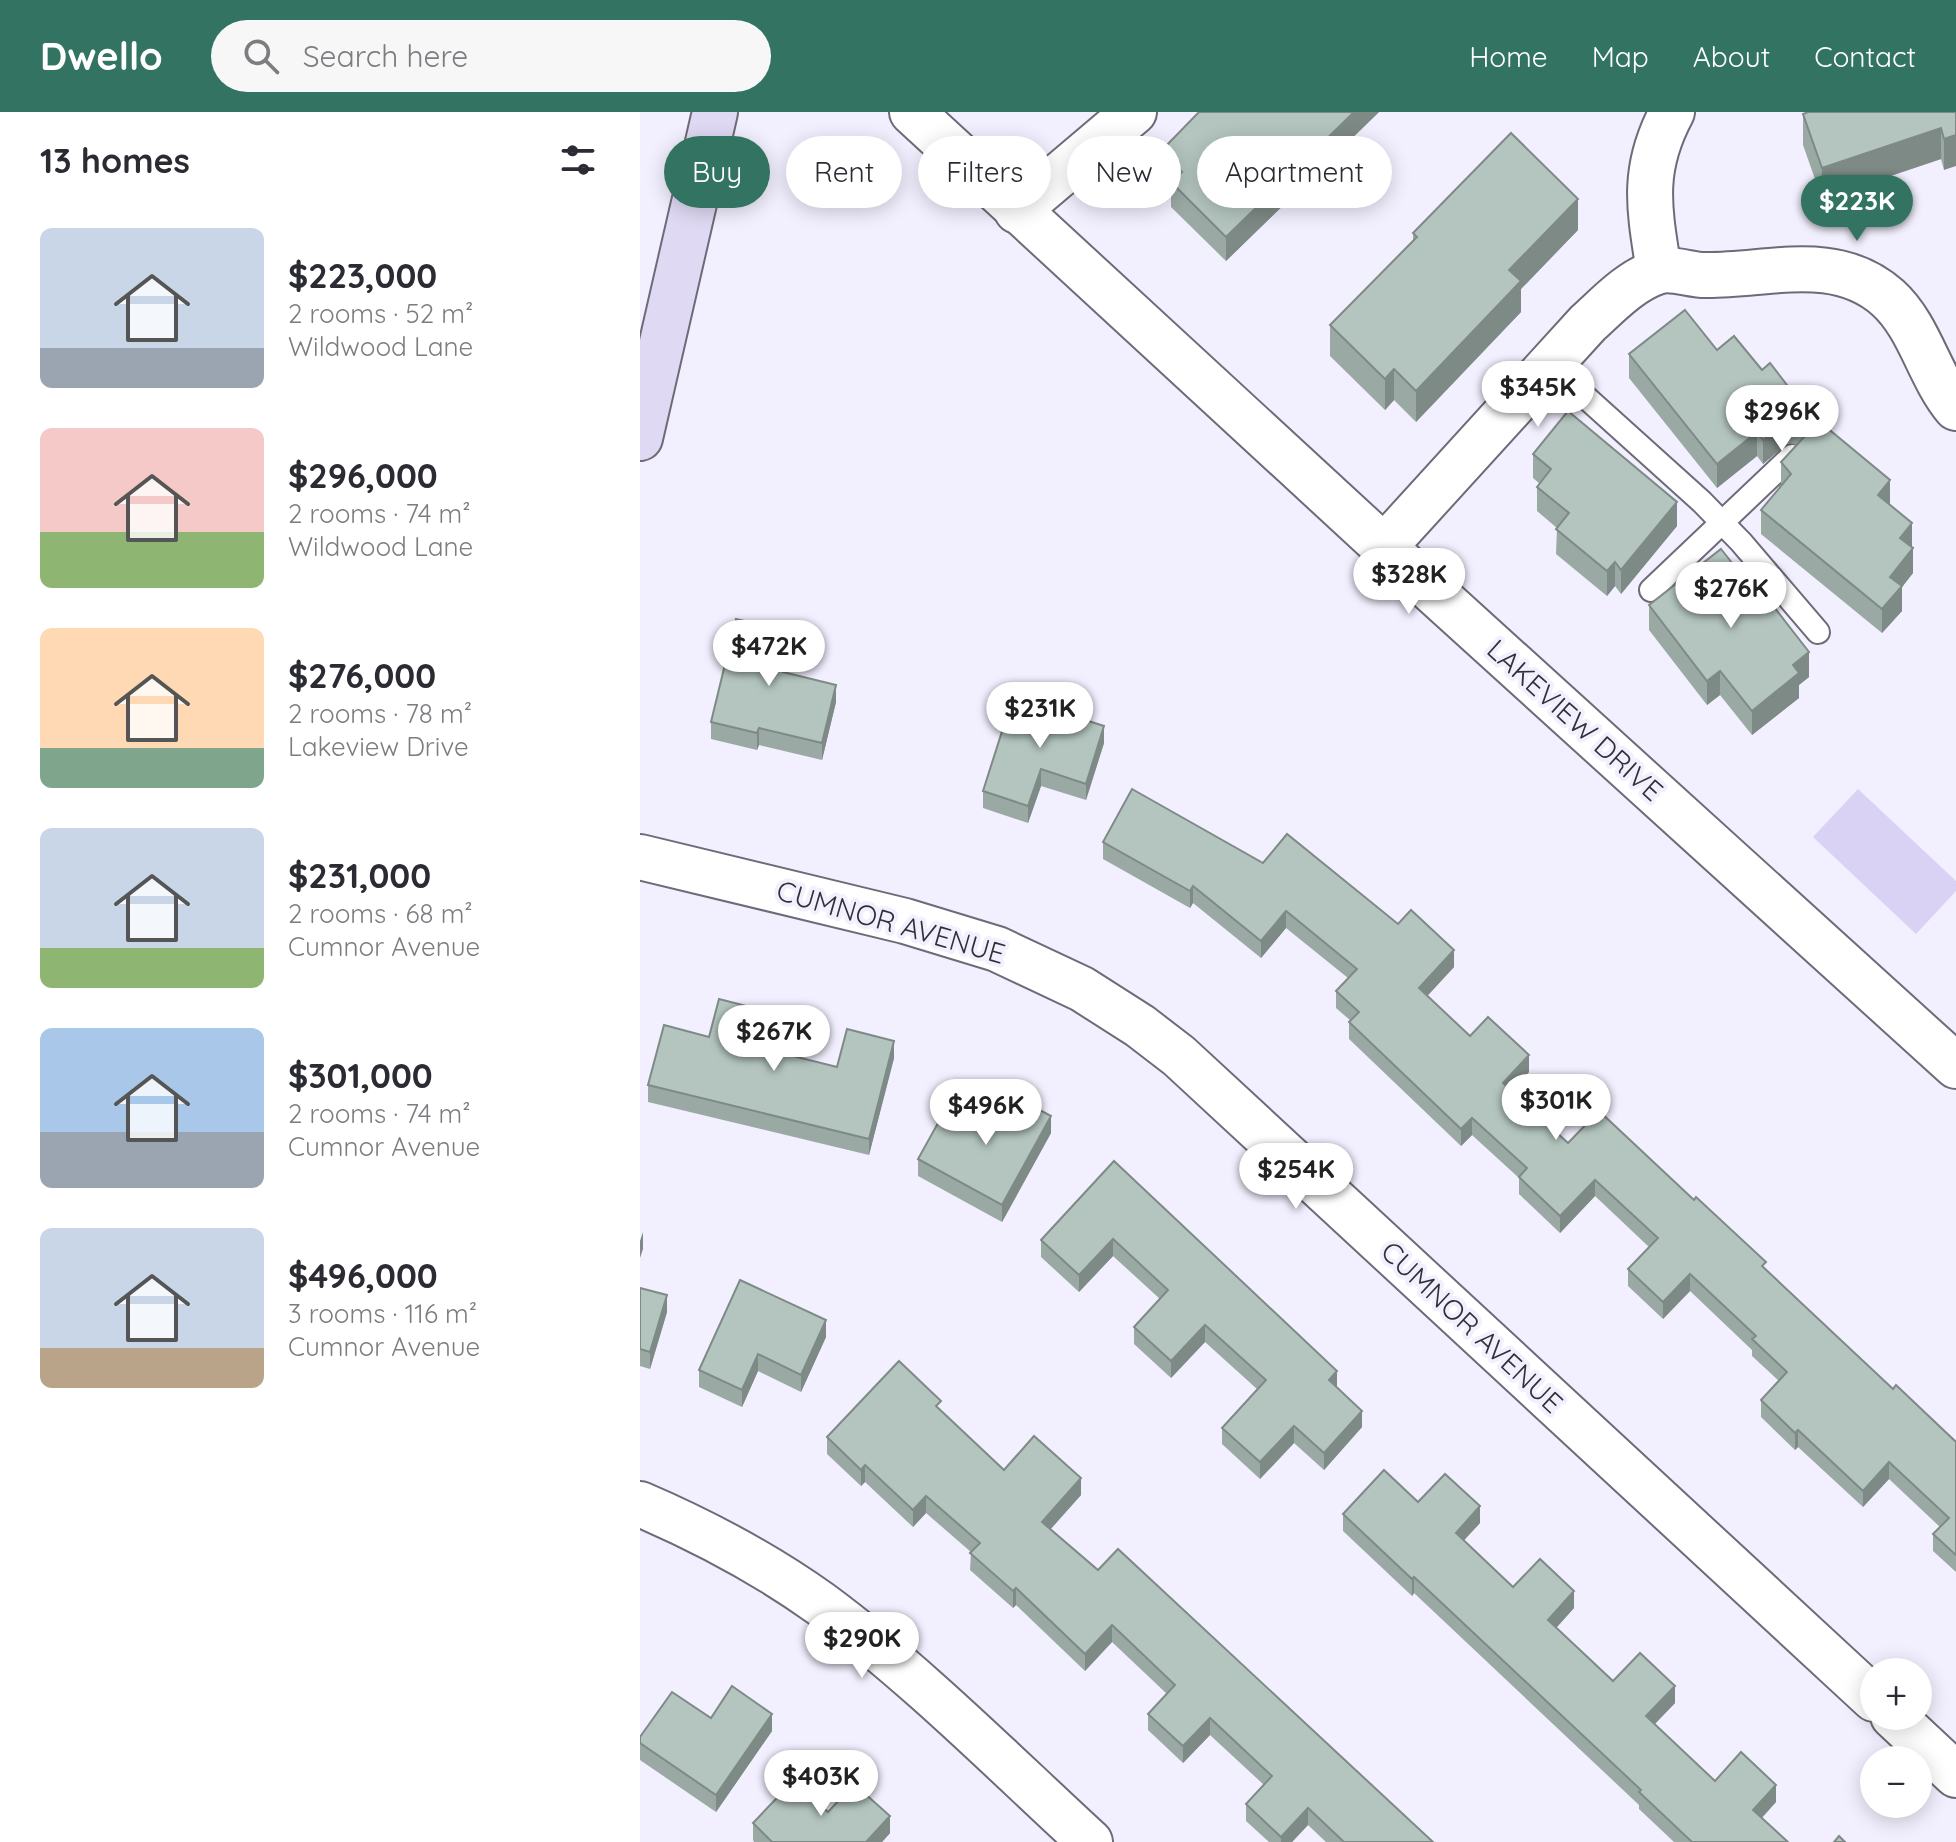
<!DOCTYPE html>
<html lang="en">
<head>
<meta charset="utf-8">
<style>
	body { margin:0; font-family:Quicksand,sans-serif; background:#f7f7f7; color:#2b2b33; height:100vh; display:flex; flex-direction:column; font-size:30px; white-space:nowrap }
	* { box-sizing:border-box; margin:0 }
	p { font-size:26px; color:#7c7c81 }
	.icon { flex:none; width:44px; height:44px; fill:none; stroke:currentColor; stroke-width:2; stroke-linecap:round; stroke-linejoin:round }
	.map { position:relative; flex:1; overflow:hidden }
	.sheet { display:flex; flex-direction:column; background:#fff; width:640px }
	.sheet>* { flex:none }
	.top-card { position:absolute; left:24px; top:24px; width:760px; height:72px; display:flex; gap:16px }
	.controls { position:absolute; left:1220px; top:1546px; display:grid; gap:16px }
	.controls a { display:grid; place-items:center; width:72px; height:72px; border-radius:50%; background:#fff; box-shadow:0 4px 20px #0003; font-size:40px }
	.price { position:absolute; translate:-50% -68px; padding:0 18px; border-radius:28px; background:#fff; color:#222; font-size:26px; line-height:52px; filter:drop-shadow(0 2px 4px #0008) }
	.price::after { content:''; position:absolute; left:50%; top:48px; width:24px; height:18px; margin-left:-12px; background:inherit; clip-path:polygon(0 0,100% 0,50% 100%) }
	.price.selected { background:#327362; color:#fff }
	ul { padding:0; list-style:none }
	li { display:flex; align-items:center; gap:24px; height:200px; padding:0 40px }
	li span { display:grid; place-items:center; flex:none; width:224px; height:160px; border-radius:12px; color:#555 }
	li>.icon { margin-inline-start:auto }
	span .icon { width:96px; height:96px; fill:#fffc; stroke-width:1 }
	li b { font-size:34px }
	h2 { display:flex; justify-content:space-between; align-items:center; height:96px; padding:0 40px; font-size:34px }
	.pill { padding:0 28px; border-radius:36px; background:#fff; box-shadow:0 4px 20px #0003; font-size:28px; line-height:72px }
	.pill.selected { background:#327362; color:#fff }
	header { display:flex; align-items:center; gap:48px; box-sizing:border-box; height:112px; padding:0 40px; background:#327362; color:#fff }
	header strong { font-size:38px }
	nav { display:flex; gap:44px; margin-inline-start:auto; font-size:28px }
	.search { width:560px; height:72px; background:#f7f7f7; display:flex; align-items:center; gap:20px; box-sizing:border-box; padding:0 28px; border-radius:44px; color:#7c7c81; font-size:30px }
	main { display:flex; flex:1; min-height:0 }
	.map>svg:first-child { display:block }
	.green { fill:#d9d2f4 }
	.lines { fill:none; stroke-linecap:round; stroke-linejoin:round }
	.lane-casing { stroke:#6e6b78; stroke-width:26 }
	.street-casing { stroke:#6e6b78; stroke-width:48 }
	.secondary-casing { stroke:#6e6b78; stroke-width:48 }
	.lane { stroke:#fff; stroke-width:22 }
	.street { stroke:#fff; stroke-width:44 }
	.secondary { stroke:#e0d9f4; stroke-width:44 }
	.wall { fill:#9ba9a4 }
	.shaded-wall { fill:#7e8a86 }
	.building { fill:#b4c5bf; stroke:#7e8a86; stroke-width:2 }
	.labels { text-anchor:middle; stroke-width:8; stroke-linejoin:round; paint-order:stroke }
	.street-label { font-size:28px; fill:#313035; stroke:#f2effe }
</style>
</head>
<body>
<header>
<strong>Dwello</strong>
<div class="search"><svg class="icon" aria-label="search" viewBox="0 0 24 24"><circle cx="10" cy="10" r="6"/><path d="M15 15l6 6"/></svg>Search here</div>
<nav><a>Home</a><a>Map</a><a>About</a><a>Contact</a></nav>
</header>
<main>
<section class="sheet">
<h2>13 homes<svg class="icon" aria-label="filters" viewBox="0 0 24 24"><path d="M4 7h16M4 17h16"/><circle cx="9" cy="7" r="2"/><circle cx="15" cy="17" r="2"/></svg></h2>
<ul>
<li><span style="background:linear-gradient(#c9d6e8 75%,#9aa5b1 0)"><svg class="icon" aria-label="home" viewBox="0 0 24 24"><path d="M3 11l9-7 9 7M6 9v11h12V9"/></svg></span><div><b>$223,000</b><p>2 rooms · 52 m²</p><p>Wildwood Lane</p></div></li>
<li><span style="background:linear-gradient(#f6c9c9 65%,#8fb573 0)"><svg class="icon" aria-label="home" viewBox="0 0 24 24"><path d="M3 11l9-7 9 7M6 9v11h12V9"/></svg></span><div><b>$296,000</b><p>2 rooms · 74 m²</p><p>Wildwood Lane</p></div></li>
<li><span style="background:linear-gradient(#ffd9b3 75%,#7fa58c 0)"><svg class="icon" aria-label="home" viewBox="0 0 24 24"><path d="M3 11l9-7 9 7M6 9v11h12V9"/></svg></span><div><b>$276,000</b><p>2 rooms · 78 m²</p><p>Lakeview Drive</p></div></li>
<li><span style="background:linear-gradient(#c9d6e8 75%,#8fb573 0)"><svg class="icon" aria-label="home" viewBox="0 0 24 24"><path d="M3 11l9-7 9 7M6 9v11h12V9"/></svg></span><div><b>$231,000</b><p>2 rooms · 68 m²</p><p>Cumnor Avenue</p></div></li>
<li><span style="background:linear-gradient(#a9c7e8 65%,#9aa5b1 0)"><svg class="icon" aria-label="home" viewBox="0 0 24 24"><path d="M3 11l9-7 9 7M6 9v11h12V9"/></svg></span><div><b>$301,000</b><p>2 rooms · 74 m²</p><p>Cumnor Avenue</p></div></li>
<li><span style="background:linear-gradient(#c9d6e8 75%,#b9a48a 0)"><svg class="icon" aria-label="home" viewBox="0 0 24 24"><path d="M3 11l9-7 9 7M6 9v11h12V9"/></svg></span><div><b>$496,000</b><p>3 rooms · 116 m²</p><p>Cumnor Avenue</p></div></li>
</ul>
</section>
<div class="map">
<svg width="1316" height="1730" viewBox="0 0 1316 1730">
	<rect width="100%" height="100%" fill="#f2effe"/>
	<path class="green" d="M1218,677L1316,769V779L1276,822L1173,725Z"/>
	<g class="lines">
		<g class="lane-casing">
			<g id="lane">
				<path d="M910,253L1062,390L1101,430L1178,520"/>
				<path d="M1011,478L1152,344"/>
			</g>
		</g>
		<g class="street-casing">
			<g id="street">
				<path d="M272,0L744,435L1316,954"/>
				<path d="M377,99L494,0"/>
				<path d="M1019,159C1009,96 1001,58 1032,0"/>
				<path d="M744,435L948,211C968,193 990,169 1017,160C1030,155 1051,163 1065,163C1128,164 1195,139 1248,186C1280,215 1289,264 1316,296"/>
				<path d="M0,745L265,809L357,837L442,877L500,914L539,944L1234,1587"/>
				<path d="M0,1392C63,1419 125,1452 181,1492C277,1563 362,1649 450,1730"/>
				<path d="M1253,1604L1316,1663"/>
			</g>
		</g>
		<g class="secondary-casing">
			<path id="secondary" d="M0,326L75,0"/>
		</g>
		<use href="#lane" class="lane"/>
		<use href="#street" class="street"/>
		<use href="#secondary" class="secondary"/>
	</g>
	<g class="wall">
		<path d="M559,0H739L586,149L531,95V74L521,63V39Z"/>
		<path d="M1316,0L1304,58L1301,47L1182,87L1163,33V2Z"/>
		<path d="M938,118L881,177V200L776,310L754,288L745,298L690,244V213L773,128V121Z"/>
		<path d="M1077,238L1122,258L1168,300L1250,392L1272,436L1273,461L1262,475V499L1242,521L1121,422V398L1141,374V350L1157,333L1148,331L1123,352L1117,344L1077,376L989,266V242Z"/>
		<path d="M893,342L1037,414L981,482L975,474L967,484L916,442L917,416L897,399V375L900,372L893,366Z"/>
		<path d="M1009,493L1169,565L1159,573V586L1112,623L1080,583L1067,593L1009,518Z"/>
		<path d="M153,537L147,561L196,590L182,648L119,633L117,638L71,627V610Z"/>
		<path d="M464,631L446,688L401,674L388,711L343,696V679Z"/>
		<path d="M463,730L623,751L758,812L814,855L787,884L830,924L889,960L871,979L928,1031L1126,1157L1253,1277L1316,1330V1460L1293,1439V1422L1300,1415L1249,1367L1223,1395L1158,1335L1155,1338L1121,1305V1288L1139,1269L1112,1244V1238L1050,1179L1023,1207L988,1174V1157L1009,1135L955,1084L920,1121L879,1082V1066L832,1023L821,1034L709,927V910L711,909L696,896V879L708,866L646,816L621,846L553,791L550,796L463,747Z"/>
		<path d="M126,916L121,936L197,955L254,946L229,1043L8,990V973L69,925Z"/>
		<path d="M349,1015L411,1021L362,1110L278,1064V1047Z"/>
		<path d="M474,1049L697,1275L722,1315L684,1358L654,1331L620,1367L582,1332V1316L617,1277L565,1230L531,1266L494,1232V1215L520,1187L473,1144L439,1180L401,1145V1128Z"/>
		<path d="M0,1176L27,1200L10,1257L0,1254Z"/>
		<path d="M186,1225L161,1280L118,1259L102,1295L59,1275V1258Z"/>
		<path d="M301,1298L364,1358L441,1383L410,1417L458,1458L793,1730H686L668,1713L652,1730H629L606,1709V1692L624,1673L570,1623L543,1651L508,1618V1602L527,1582L472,1530L445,1559L376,1493L373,1496L330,1458L331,1440L286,1401L273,1415L225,1370L221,1374L187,1342V1325Z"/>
		<path d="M778,1390L840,1411L824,1428L873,1475L934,1496L916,1516L973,1569L1035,1591L1015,1612L1075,1669L1136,1690L1122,1706L1148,1730H1034L999,1697V1693L774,1481L772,1484L703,1419V1402Z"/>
		<path d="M71,1606L132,1619L76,1700L0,1648V1625Z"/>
		<path d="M188,1700L250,1721L242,1730H114L113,1728V1711Z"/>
	</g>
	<g class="shaded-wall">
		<path d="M714,0H739L586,149V125Z"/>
		<path d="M1301,16V47L1182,87V56Z"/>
		<path d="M1316,23V54L1304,58V27Z"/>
		<path d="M938,87V118L881,177V200L776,310V279L869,158Z"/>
		<path d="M754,257V288L745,298V267Z"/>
		<path d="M1148,306V331L1123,352V328Z"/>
		<path d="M1117,320V344L1077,376V352Z"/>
		<path d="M1250,368V392L1238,407V383Z"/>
		<path d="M1037,390V414L981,482V458Z"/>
		<path d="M1272,411V435L1260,426Z"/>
		<path d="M1273,436V461L1262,475V499L1242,521V497L1250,465Z"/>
		<path d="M975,450V474L967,484V459Z"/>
		<path d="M153,521V537L143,577V560Z"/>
		<path d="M1169,540V565L1159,573V586L1112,623V599L1153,553Z"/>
		<path d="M1080,559V583L1067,593V569Z"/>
		<path d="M196,573V590L182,648V631Z"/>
		<path d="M464,614V631L446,688V672Z"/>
		<path d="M119,616V633L117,638V621Z"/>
		<path d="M401,657V674L388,711V694Z"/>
		<path d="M553,774V791L550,796V779Z"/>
		<path d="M646,799V816L621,846V829Z"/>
		<path d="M814,838V855L779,893V876Z"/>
		<path d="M126,899V916L117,951V935Z"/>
		<path d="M254,929V946L229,1043V1027Z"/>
		<path d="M889,943V960L863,988V971Z"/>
		<path d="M411,1004V1021L362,1110V1093Z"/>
		<path d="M832,1006V1023L821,1034V1017Z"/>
		<path d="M955,1068V1084L920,1121V1104Z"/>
		<path d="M3,1120V1137L0,1146V1129Z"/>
		<path d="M473,1127V1144L439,1180V1163Z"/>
		<path d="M1050,1162V1179L1023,1207V1190Z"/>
		<path d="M27,1183V1200L10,1257V1240Z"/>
		<path d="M186,1208V1225L161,1280V1263Z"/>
		<path d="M565,1213V1230L531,1266V1249Z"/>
		<path d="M118,1242V1259L102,1295V1278Z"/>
		<path d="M697,1259V1276L689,1268Z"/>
		<path d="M722,1299V1315L684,1358V1341Z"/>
		<path d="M654,1314V1331L620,1367V1350Z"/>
		<path d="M1158,1318V1335L1155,1338V1321Z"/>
		<path d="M1249,1350V1367L1223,1395V1379Z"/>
		<path d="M225,1353V1370L221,1374V1358Z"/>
		<path d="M441,1366V1383L402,1427V1410Z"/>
		<path d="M286,1384V1401L273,1415V1398Z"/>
		<path d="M840,1394V1411L816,1437V1421Z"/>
		<path d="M774,1465V1481L772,1484V1467Z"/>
		<path d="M376,1476V1493L373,1496V1479Z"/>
		<path d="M934,1479V1496L908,1525V1508Z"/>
		<path d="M472,1513V1530L445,1559V1542Z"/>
		<path d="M1035,1574V1591L1006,1621V1604Z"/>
		<path d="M132,1602V1619L76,1700V1683Z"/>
		<path d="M570,1606V1623L543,1651V1634Z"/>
		<path d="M1136,1673V1690L1113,1715V1698Z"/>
		<path d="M668,1696V1713L652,1730H641V1725Z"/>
		<path d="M250,1704V1721L242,1730H226Z"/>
	</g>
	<g class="building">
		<path d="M559,0H714L586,125L531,70L542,60L521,39Z"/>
		<path d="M1168,0H1316V23L1304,27L1301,16L1182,56L1163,2Z"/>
		<path d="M871,21L938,87L869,158L881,169L776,279L754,257L745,267L690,213L777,125L773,121Z"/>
		<path d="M1045,198L1077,238L1094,224L1122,258L1130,251L1168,300L1250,368L1238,383L1272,411L1260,426L1273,436L1250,465L1262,474L1242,497L1121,398L1151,362L1141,350L1165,324L1166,317L1162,309L1148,306L1123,328L1117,320L1077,352L989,242Z"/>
		<path d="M928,299L1037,390L981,458L975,450L967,459L916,417L929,401L897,375L911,357L893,342Z"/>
		<path d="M1081,437L1112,476L1117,473L1169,540L1153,553L1159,561L1112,599L1080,559L1067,569L1009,493Z"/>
		<path d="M96,507L153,521L143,560L196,573L182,631L119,616L117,621L71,610Z"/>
		<path d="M373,585L464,614L446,672L401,657L388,694L343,679Z"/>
		<path d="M492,677L623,751L647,722L758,812L771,798L814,838L779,876L830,924L848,905L889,943L863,971L928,1031L959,999L1054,1088L1056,1085L1126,1150L1122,1154L1253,1277L1256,1273L1316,1330V1443L1293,1422L1309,1406L1249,1350L1223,1379L1158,1318L1155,1321L1121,1288L1147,1260L1112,1227L1116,1224L1050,1162L1023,1190L988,1157L1018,1126L955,1068L920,1104L879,1065L887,1056L832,1006L821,1017L709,910L719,900L696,879L717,857L646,799L621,829L553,774L550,779L463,730Z"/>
		<path d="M79,887L126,899L117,935L197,955L207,917L254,929L229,1027L8,973L24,913L69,925Z"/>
		<path d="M368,981L411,1004L362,1093L278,1047L308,993L349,1015Z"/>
		<path d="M474,1049L697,1259L689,1268L722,1299L684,1341L654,1314L620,1350L582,1316L626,1268L565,1213L531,1249L494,1215L528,1178L473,1127L439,1163L401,1128Z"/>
		<path d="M100,1168L186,1208L161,1263L118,1242L102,1278L59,1258Z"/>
		<path d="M0,1176L27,1183L10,1240L0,1237Z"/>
		<path d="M259,1249L301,1289L296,1294L364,1358L394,1324L441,1366L402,1410L458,1458L478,1437L793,1730H704L668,1696L641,1725L606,1692L632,1664L570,1606L543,1634L508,1602L535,1573L472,1513L445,1542L376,1476L373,1479L330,1441L340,1431L286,1384L273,1398L225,1353L221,1358L187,1325Z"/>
		<path d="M744,1358L778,1390L805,1362L840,1394L816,1421L873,1475L900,1447L934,1479L908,1508L973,1569L1000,1541L1035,1574L1006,1604L1075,1669L1101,1640L1136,1673L1113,1698L1148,1730H1052L999,1680L1001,1678L774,1465L772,1467L703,1402Z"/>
		<path d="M92,1574L132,1602L76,1683L0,1631V1625L32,1580L71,1606Z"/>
		<path d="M154,1668L188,1700L214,1672L250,1704L226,1730H132L113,1711Z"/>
		<path d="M1199,1724L1205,1730H1194Z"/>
	</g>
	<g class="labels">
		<g class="street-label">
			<text transform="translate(935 608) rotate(42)" y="10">LAKEVIEW DRIVE</text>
			<text transform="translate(251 810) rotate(16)" y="10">CUMNOR AVENUE</text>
			<text transform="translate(832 1215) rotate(43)" y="10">CUMNOR AVENUE</text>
		</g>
	</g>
</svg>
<div class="controls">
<a>+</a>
<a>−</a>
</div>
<b class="price selected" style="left:1217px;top:131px">$223K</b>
<b class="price" style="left:898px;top:317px">$345K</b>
<b class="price" style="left:1142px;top:341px">$296K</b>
<b class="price" style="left:769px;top:504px">$328K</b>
<b class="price" style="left:1091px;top:518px">$276K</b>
<b class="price" style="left:129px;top:576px">$472K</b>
<b class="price" style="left:400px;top:638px">$231K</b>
<b class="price" style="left:134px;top:961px">$267K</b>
<b class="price" style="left:916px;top:1030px">$301K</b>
<b class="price" style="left:346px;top:1035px">$496K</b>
<b class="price" style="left:656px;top:1099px">$254K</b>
<b class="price" style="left:222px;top:1568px">$290K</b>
<b class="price" style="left:181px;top:1706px">$403K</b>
<div class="top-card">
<a class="pill selected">Buy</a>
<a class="pill">Rent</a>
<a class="pill">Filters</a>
<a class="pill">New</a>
<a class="pill">Apartment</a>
</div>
</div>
</main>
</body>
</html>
